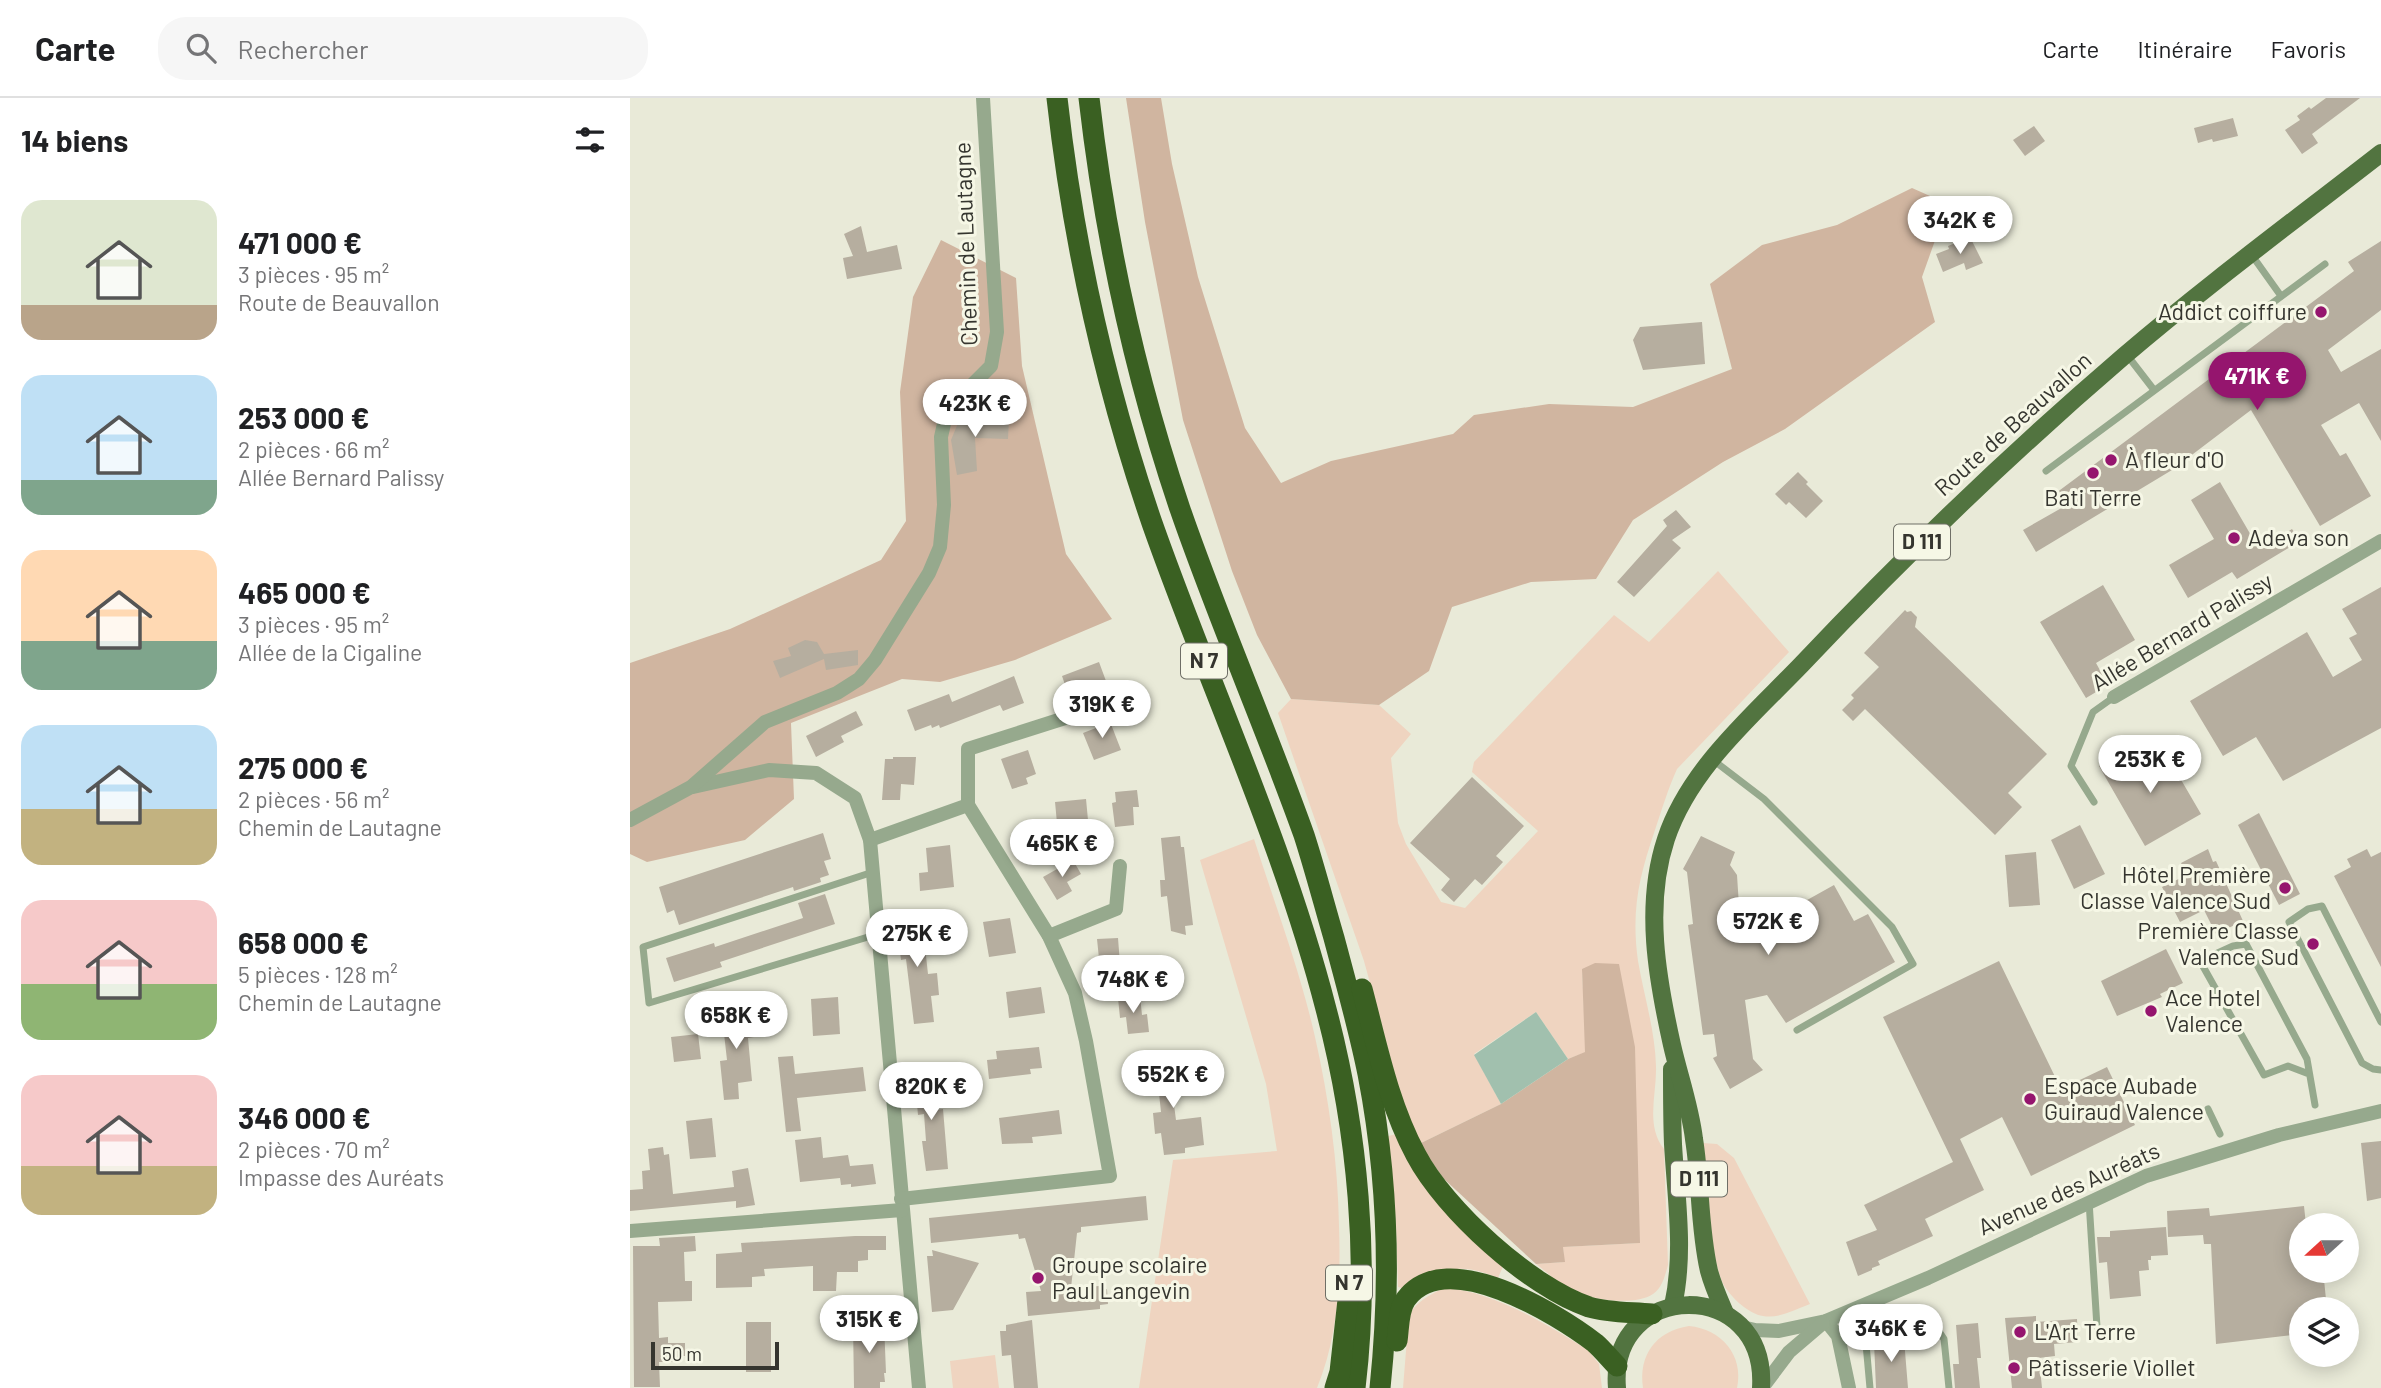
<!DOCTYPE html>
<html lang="fr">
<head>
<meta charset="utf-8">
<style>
	body { margin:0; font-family:Barlow,sans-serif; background:#f6f6f6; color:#202124; height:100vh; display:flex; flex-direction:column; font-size:26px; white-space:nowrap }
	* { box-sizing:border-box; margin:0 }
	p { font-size:23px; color:#757577 }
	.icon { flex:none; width:38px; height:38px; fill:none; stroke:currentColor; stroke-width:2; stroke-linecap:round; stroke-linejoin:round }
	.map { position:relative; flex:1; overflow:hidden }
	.drawer { display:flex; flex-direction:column; background:#fff; width:630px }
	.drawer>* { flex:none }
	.needle { width:46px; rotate:249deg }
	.buttons { position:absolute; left:1659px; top:1115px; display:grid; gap:14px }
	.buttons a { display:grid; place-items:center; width:70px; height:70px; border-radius:50%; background:#fff; box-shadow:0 4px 18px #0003; font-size:35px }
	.scale { position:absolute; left:21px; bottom:18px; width:128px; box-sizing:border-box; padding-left:7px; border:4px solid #35352f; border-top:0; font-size:19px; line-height:24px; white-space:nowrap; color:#35352f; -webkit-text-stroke:5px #f6f7e6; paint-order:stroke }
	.price { position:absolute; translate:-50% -60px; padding:0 16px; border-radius:24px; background:#fff; color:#222; font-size:23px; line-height:46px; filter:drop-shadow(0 2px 4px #0008) }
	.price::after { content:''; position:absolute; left:50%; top:42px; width:21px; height:16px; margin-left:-10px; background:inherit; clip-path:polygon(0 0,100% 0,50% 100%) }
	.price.on { background:#95156e; color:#fff }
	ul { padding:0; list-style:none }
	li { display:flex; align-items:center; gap:21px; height:175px; padding:0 21px }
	li span { display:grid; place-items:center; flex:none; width:196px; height:140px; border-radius:21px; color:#555 }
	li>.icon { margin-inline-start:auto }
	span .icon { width:84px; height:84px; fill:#fffc; stroke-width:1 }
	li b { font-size:30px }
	h2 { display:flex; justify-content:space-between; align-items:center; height:84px; padding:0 21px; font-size:30px }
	header { display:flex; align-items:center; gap:42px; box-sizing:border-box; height:98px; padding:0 35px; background:#fff; border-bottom:2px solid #e0e0e0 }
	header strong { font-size:33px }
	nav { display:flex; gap:38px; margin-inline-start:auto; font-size:24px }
	.search { width:490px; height:63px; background:#f6f6f6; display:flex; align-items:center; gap:18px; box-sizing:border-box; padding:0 24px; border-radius:28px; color:#757577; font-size:26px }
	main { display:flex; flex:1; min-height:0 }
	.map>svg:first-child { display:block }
	.green { fill:#efd4c0 }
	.forest { fill:#d0b5a0 }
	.water { fill:#a1c0ae }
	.building { fill:#b6ae9f }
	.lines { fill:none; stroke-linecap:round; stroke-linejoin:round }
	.lane { stroke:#96a98d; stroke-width:7 }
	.street { stroke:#96a98d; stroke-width:14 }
	.primary { stroke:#527440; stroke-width:18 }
	.highway { stroke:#3a6022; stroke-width:21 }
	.poi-dot { fill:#95156e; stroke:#f6f7e6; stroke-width:2.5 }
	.labels { text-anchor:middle; stroke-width:6; stroke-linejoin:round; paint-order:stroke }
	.shield { fill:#f6f7e6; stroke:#6f6f66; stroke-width:2 }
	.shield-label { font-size:21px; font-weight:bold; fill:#35352f }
	.street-label { font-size:23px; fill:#35352f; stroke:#f6f7e6 }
	.poi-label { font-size:23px; fill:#35352f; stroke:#f6f7e6; text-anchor:start }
</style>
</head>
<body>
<header>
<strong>Carte</strong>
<div class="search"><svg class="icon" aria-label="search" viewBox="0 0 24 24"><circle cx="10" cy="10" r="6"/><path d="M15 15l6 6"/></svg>Rechercher</div>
<nav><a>Carte</a><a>Itinéraire</a><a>Favoris</a></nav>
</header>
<main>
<section class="drawer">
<h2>14 biens<svg class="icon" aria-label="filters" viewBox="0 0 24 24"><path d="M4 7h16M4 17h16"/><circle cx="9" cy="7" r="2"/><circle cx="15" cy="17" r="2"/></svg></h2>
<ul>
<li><span style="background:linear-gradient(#dfe7d0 75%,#b9a48a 0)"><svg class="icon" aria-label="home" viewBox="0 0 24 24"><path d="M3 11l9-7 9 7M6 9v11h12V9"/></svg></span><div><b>471 000 €</b><p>3 pièces · 95 m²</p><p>Route de Beauvallon</p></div></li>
<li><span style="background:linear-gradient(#bfe0f5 75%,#7fa58c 0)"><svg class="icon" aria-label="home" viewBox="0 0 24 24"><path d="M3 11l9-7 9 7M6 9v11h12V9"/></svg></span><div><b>253 000 €</b><p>2 pièces · 66 m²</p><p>Allée Bernard Palissy</p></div></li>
<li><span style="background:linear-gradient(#ffd9b3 65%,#7fa58c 0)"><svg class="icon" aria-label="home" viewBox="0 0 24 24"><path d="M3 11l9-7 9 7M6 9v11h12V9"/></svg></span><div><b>465 000 €</b><p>3 pièces · 95 m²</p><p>Allée de la Cigaline</p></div></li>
<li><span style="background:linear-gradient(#bfe0f5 60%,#c2b280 0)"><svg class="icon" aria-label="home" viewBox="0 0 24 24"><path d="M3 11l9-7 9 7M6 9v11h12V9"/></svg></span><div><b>275 000 €</b><p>2 pièces · 56 m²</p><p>Chemin de Lautagne</p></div></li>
<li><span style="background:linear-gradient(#f6c9c9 60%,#8fb573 0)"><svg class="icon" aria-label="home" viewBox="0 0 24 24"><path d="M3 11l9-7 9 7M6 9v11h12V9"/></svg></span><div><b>658 000 €</b><p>5 pièces · 128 m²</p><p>Chemin de Lautagne</p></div></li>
<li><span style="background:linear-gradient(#f6c9c9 65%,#c2b280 0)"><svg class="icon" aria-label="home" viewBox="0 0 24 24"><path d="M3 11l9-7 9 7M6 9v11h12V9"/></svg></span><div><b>346 000 €</b><p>2 pièces · 70 m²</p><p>Impasse des Auréats</p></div></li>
</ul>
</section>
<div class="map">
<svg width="1751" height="1290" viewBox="0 0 1751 1290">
	<rect width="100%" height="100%" fill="#e9ead8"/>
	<g class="green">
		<path d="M1088,473L1159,554L1047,671C1038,691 1032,711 1025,732C1009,779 1001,812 1008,863C1014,898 1025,932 1026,968C1027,996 1015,1027 1034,1051L1038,1167C1035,1177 1033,1189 1023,1196C1005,1208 966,1202 947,1195C933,1190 918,1175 906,1166L934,1164L933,1149L1009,1145L952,871L956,954L938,961L906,914L844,956L871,1006L789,1046L772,1002L734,863L648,615L661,601L749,607L781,636L761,660L768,725L776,746L811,804L835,810L908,733L842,674L844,664L984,517L1019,544Z"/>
		<path d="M624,741C645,807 670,872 685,939C699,1001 708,1065 709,1128C711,1183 708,1239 687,1290H509L543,1062L647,1053L636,986L570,762Z"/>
		<path d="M767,1036L874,1166L868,1180C826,1162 813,1173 775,1191L768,1189L766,1125L758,1038Z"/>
		<path d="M1073,1045L1087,1046L1104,1060L1180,1206C1166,1211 1149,1221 1133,1218C1119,1216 1103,1201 1095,1189C1080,1166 1076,1076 1073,1045Z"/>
		<path d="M814,1190C863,1193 916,1226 958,1252L969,1266L972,1290H773L779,1216C788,1203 799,1197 814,1190Z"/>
		<path d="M1059,1228C1091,1231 1114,1257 1107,1290H1013C1008,1257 1026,1233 1059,1228Z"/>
		<path d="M365,1257L369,1290H323L320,1263Z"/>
	</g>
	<g class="forest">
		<path d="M496,0H531L542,66L568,179L615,330L651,385L701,363L823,336L844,317L919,306L1003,309L1102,271L1080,186L1132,147L1207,127L1282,90L1318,106L1292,179L1305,224L1155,331L1093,364L1003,422L966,481L901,484L822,509L799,573L749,607L661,601L627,537L602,473L553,322L515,124Z"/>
		<path d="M311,142L386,180L392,268L436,456L482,521L385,562L310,584L272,581L161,625L164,701L115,742L17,764L0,756V565L100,531L251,462L276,423L270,294L283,199Z"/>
		<path d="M965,865L989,866L1005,949L1010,1145L933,1149L935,1164L906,1166L814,1081L789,1046L871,1006L938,961L955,954L952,871Z"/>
	</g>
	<path class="water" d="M906,914L938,961L871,1006L844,957Z"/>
	<g class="building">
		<path d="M1696,0H1730L1682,36L1688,45L1672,56L1655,32L1670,22L1667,18L1679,9L1681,11Z"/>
		<path d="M1603,20L1608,38L1583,44L1582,41L1568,45L1564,30Z"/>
		<path d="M1404,28L1415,43L1395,58L1383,42Z"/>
		<path d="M231,128L237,154L267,147L272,171L217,181L213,160L223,158L214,136Z"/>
		<path d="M1340,139L1353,165L1336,172L1334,165L1313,174L1306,156L1319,151L1318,148Z"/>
		<path d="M1751,143V212L1698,252L1711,274L1751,251V343L1729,305L1691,327L1710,358L1716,355L1741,398L1690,428L1621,312L1542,372L1406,454L1393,432L1435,408L1426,395L1724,173L1718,164Z"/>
		<path d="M340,191L346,195L347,210L333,220L332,192Z"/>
		<path d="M1072,224L1075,266L1013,272L1003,242L1010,229Z"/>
		<path d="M331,318L379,321L378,341L345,340L347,373L327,377L321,342Z"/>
		<path d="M1168,374L1178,384L1176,386L1193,403L1176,420L1159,404L1156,407L1145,396Z"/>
		<path d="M1590,384L1629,451L1662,431L1670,443L1607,481L1602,474L1558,500L1539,467L1584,441L1561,402Z"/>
		<path d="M1046,412L1061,429L1042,442L1051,450L1004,499L987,484L1037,428L1033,422Z"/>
		<path d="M1473,487L1505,542L1466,565L1478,587L1456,600L1410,524Z"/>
		<path d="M1751,489V630L1653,683L1626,639L1593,658L1560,603L1677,534L1703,579L1732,562L1719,540L1727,536L1712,511Z"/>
		<path d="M1275,512L1277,514L1281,513L1287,519L1285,529L1417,656L1378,695L1392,709L1365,737L1235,611L1223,623L1212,612L1224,600L1221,597L1249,569L1234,555Z"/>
		<path d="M175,542L187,544L194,556L228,552V567L196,572L194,561L150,580L143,563L161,558L158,550Z"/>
		<path d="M469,564L476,583L468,587L469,590L440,601L432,578Z"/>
		<path d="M384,578L394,605L373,613L370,607L310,630L309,627L302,630L301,627L285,633L277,612L319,596L322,604Z"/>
		<path d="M226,613L233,627L211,638L214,644L186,659L176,638Z"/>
		<path d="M479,621L491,652L464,662L453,635L466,630L465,626Z"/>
		<path d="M1493,647L1507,672L1536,656L1571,716L1515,748L1469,668L1480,662L1477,656Z"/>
		<path d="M398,652L406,676L396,680L398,686L382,691L371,661Z"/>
		<path d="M263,659H286L284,687L271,686L270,702H252L255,661H263Z"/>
		<path d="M842,679L894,728L866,758L873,764L852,787L845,781L824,804L811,792L820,781L780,745Z"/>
		<path d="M507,692L509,709H503L504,727L485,729L482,705L486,704L485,694Z"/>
		<path d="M456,701L458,722L427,725L425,704Z"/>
		<path d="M1629,715L1670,796L1649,807L1608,727Z"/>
		<path d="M1450,727L1475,776L1444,791L1421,742Z"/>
		<path d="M193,735L201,761L194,763L199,777L190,780L191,784L164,793L163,789L49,827L44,812L37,815L29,789Z"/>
		<path d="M550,738L551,749H554L563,827L555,828L556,837L541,833L537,798L531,799L530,782H535L531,740Z"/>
		<path d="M1071,738L1105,754L1100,767L1107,777L1111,839L1204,787L1224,823L1238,816L1265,864L1156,925L1137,897L1115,902L1123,961L1133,972L1100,991L1083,960L1087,958L1084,936L1073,937L1058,827L1063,826L1057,774L1053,771Z"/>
		<path d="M320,747L324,789L290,793L289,775L298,774L296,750Z"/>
		<path d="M1578,751L1583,764L1586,763L1613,823L1586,836L1574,812L1550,824L1532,789L1557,777L1551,765Z"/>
		<path d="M1737,751L1741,759L1751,754V869L1704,778L1721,769L1717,761Z"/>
		<path d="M1406,754L1410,807L1379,809L1375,757Z"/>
		<path d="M443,762L451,776L437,784L442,793L427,802L413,779Z"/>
		<path d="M195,796L205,826L90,864L92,869L44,884L36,860L84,845L85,849L173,820L168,805Z"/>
		<path d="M282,811L285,841L295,849L298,876L307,875L309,897L301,898L304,924L284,926L276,861L271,862L265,813Z"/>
		<path d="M380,820L386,855L359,859L353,824Z"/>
		<path d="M488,840L490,866L487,867L488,878L471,880L467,841Z"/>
		<path d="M1536,851L1553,885L1530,896L1532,899L1487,918L1471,883Z"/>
		<path d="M1369,863L1431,991L1477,969L1505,1027L1401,1078L1372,1019L1330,1041L1354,1092L1295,1121L1303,1138L1248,1163L1250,1167L1242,1170V1172L1228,1178L1216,1144L1247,1132L1234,1107L1323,1064L1253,919Z"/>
		<path d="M411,889L415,915L379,920L376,894Z"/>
		<path d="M510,898L512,917L517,916L519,934L498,936L496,919L490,920L488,900Z"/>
		<path d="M208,899L210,936L183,938L181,901Z"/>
		<path d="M113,906L115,925L122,924L124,939L118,940L122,983L108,985L109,1001L94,1002L90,963L97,962L91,909Z"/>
		<path d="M68,936L71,961L44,964L41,939Z"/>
		<path d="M409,949L412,970L400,971L401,976L359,981L357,962L367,961L366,953Z"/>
		<path d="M542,955L544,973L549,972L551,991L542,992L546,1022L571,1019L574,1047L555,1050V1055L534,1057L531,1035L525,1036L523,1015L531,1014L527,977H522L520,957Z"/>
		<path d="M163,958L165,976L233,969L236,993L167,1000L171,1033L156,1034L148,959Z"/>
		<path d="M307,972L308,985L303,986L305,1012L313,1011L318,1071L296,1073L292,1043H296L294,1016L288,1017L284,974Z"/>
		<path d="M429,1012L432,1036L402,1039L403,1045L372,1046L369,1020Z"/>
		<path d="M82,1020L86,1059L60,1061L56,1023Z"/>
		<path d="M191,1039L193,1060L218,1057L220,1068L243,1066L246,1086L221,1089V1086L211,1087L210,1080L170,1084L165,1042Z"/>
		<path d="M1751,1043V1100L1737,1103L1731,1045Z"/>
		<path d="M33,1049L34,1057L39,1056L43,1096L104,1089L102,1073L118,1070L125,1107L106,1110V1103L0,1113V1092L13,1091L12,1073L20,1072L18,1051Z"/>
		<path d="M516,1098L518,1122L451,1129V1134L447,1135L441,1190L469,1188V1192L477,1191L478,1206L470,1207V1211L398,1218L396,1194L411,1193L395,1140L389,1141L388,1136L301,1145L299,1120Z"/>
		<path d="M1674,1108L1676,1127H1671V1172H1693L1697,1211H1671V1236L1586,1246L1581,1146H1574L1573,1137L1538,1139L1537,1113L1579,1110L1580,1118Z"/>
		<path d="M1536,1129L1538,1157L1521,1158V1162H1518L1519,1172L1509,1173L1511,1198L1480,1201L1477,1164L1469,1165L1467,1139H1480V1133Z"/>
		<path d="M65,1138L66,1153L54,1154L55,1183H62V1203L28,1204L29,1240L38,1239V1245H55V1258H50V1264H29L30,1289H4L3,1148H30L29,1140Z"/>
		<path d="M225,1138H256V1152H238V1162L228,1163V1174H207L206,1193H183V1168L134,1171L135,1178L122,1179V1189L86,1190V1156L112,1154L111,1145Z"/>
		<path d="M302,1152L349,1165L323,1212L302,1214L297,1158H303Z"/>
		<path d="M1406,1218V1224L1447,1221L1448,1244L1424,1246L1425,1258L1409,1260L1412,1290H1382L1375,1220Z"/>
		<path d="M402,1222L408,1290H384L381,1257L372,1258L370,1233H376V1227Z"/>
		<rect x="116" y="1224" width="25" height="50"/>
		<path d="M223,1225H254L256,1275H254L255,1284H250V1290H224Z"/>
		<path d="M1348,1225L1351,1260H1347L1350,1290H1325L1323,1266H1329L1326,1227Z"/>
		<path d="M1270,1238V1242L1274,1241L1278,1290H1246L1244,1244L1257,1243V1239Z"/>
	</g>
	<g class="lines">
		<g class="lane">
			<path d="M1621,156L1651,198"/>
			<path d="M1497,257L1524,292"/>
			<path d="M1416,373L1695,166"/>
			<path d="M1083,662L1134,701L1262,829L1283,866L1167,932"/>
			<path d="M1464,704L1441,668L1463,614L1484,599"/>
			<path d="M243,774L13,849L19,905L248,836"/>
			<path d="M1751,924L1692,808L1678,811L1659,824L1732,965L1743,971L1751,972"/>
			<path d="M1679,976L1658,968L1634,977L1570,863L1603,848L1616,846L1677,961L1685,1007"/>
			<path d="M1578,1011L1590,1036"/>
			<path d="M1459,1103L1467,1229"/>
			<path d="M1240,1290L1236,1246L1239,1239L1250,1233L1306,1229L1314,1241L1319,1290"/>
		</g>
		<g class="street">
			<path d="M1484,599L1751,443"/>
			<path d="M63,689L139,672L186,675L225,700L240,742L289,1290"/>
			<path d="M338,707V651L435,620"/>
			<path d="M0,722L61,689L135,624L207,595L229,581L245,562L299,475L310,449L314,407L311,339L316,317L324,305L361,268L367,234L353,0"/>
			<path d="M240,742L338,707L419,838L445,895L456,943L480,1078L271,1101"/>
			<path d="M419,838L486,811L490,768"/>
			<path d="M0,1133L272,1112"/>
			<path d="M1196,1223L1208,1238L1219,1290"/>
			<path d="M1112,1229L1125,1232L1149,1233L1196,1223L1298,1180L1516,1078L1649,1037L1751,1013"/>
			<path d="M1132,1290L1159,1254L1193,1225"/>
		</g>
		<g class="primary">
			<path d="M1042,971C1042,996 1042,1021 1043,1046C1046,1100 1055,1154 1043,1208"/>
			<path d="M1095,1215C1089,1201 1083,1188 1079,1173C1069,1130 1071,1085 1064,1041C1060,1008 1049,978 1042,947C1027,880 1014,807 1036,741C1059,671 1122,618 1172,566C1274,458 1381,355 1494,258C1577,187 1665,122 1751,55"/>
			<path d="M987,1290C978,1181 1138,1178 1131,1290"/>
		</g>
		<g class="highway">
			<path d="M427,0C443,144 475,288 522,425C579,587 653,744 696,911C728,1032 740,1165 725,1290"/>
			<path d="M459,0C475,140 505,278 550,411C588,521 635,628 674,737C685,771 694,806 704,840C716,885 729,931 738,976C758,1079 761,1186 750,1290"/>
			<path d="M732,891C747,947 758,1005 786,1057C815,1112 900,1189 959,1209C979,1215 1001,1214 1022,1216"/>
			<path d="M767,1243C769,1230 768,1212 776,1201C816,1147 927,1216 965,1245C973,1252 980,1261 987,1268"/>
			<path d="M705,1290L710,1274L718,1202"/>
		</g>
	</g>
	<g class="poi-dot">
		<circle cx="1691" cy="214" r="7"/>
		<circle cx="1481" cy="362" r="7"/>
		<circle cx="1463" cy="375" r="7"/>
		<circle cx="1604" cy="440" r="7"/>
		<circle cx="1655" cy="790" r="7"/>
		<circle cx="1683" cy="846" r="7"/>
		<circle cx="1521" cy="913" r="7"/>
		<circle cx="1400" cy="1001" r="7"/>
		<circle cx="408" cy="1180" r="7"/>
		<circle cx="1390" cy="1234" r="7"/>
		<circle cx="1384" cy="1270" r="7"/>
	</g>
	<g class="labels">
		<g class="shield">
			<rect x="1264" y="426.5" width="56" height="35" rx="5"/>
			<rect x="551" y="545.5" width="46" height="35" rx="5"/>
			<rect x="1041" y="1063.5" width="56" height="35" rx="5"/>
			<rect x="696" y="1167.5" width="46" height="35" rx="5"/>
		</g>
		<g class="shield-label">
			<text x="1292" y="451">D 111</text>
			<text x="574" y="570">N 7</text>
			<text x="1069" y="1088">D 111</text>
			<text x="719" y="1192">N 7</text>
		</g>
		<g class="street-label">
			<text transform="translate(336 146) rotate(-92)" y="8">Chemin de Lautagne</text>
			<text transform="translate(1383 326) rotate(-42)" y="8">Route de Beauvallon</text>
			<text transform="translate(1552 534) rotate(-31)" y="8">Allée Bernard Palissy</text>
			<text transform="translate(1439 1091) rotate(-24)" y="8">Avenue des Auréats</text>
		</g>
		<g class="poi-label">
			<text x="1677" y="222" text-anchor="end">Addict coiffure</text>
			<text x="1495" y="370">À fleur d'O</text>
			<text x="1463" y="408" text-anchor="middle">Bati Terre</text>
			<text x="1618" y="448">Adeva son</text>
			<text x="1641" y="785" text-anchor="end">Hôtel Première<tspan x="1641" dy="26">Classe Valence Sud</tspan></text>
			<text x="1669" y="841" text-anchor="end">Première Classe<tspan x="1669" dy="26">Valence Sud</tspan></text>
			<text x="1535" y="908">Ace Hotel<tspan x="1535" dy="26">Valence</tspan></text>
			<text x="1414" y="996">Espace Aubade<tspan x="1414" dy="26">Guiraud Valence</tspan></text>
			<text x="422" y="1175">Groupe scolaire<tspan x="422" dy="26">Paul Langevin</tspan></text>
			<text x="1404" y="1242">L'Art Terre</text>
			<text x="1398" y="1278">Pâtisserie Viollet</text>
		</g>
	</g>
</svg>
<div class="buttons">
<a><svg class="needle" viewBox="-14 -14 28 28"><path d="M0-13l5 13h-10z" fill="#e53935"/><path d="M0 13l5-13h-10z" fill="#757577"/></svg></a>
<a><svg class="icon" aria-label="layers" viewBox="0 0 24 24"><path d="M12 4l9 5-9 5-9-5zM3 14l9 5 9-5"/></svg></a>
</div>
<div class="scale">50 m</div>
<b class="price" style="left:1330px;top:158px">342K €</b>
<b class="price on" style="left:1627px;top:314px">471K €</b>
<b class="price" style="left:345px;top:341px">423K €</b>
<b class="price" style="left:472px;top:642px">319K €</b>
<b class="price" style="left:1520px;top:697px">253K €</b>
<b class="price" style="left:432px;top:781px">465K €</b>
<b class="price" style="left:1138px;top:859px">572K €</b>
<b class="price" style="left:287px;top:871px">275K €</b>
<b class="price" style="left:503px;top:917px">748K €</b>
<b class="price" style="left:106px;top:953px">658K €</b>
<b class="price" style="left:543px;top:1012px">552K €</b>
<b class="price" style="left:301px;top:1024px">820K €</b>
<b class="price" style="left:239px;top:1257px">315K €</b>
<b class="price" style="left:1261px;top:1266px">346K €</b>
</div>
</main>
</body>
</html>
